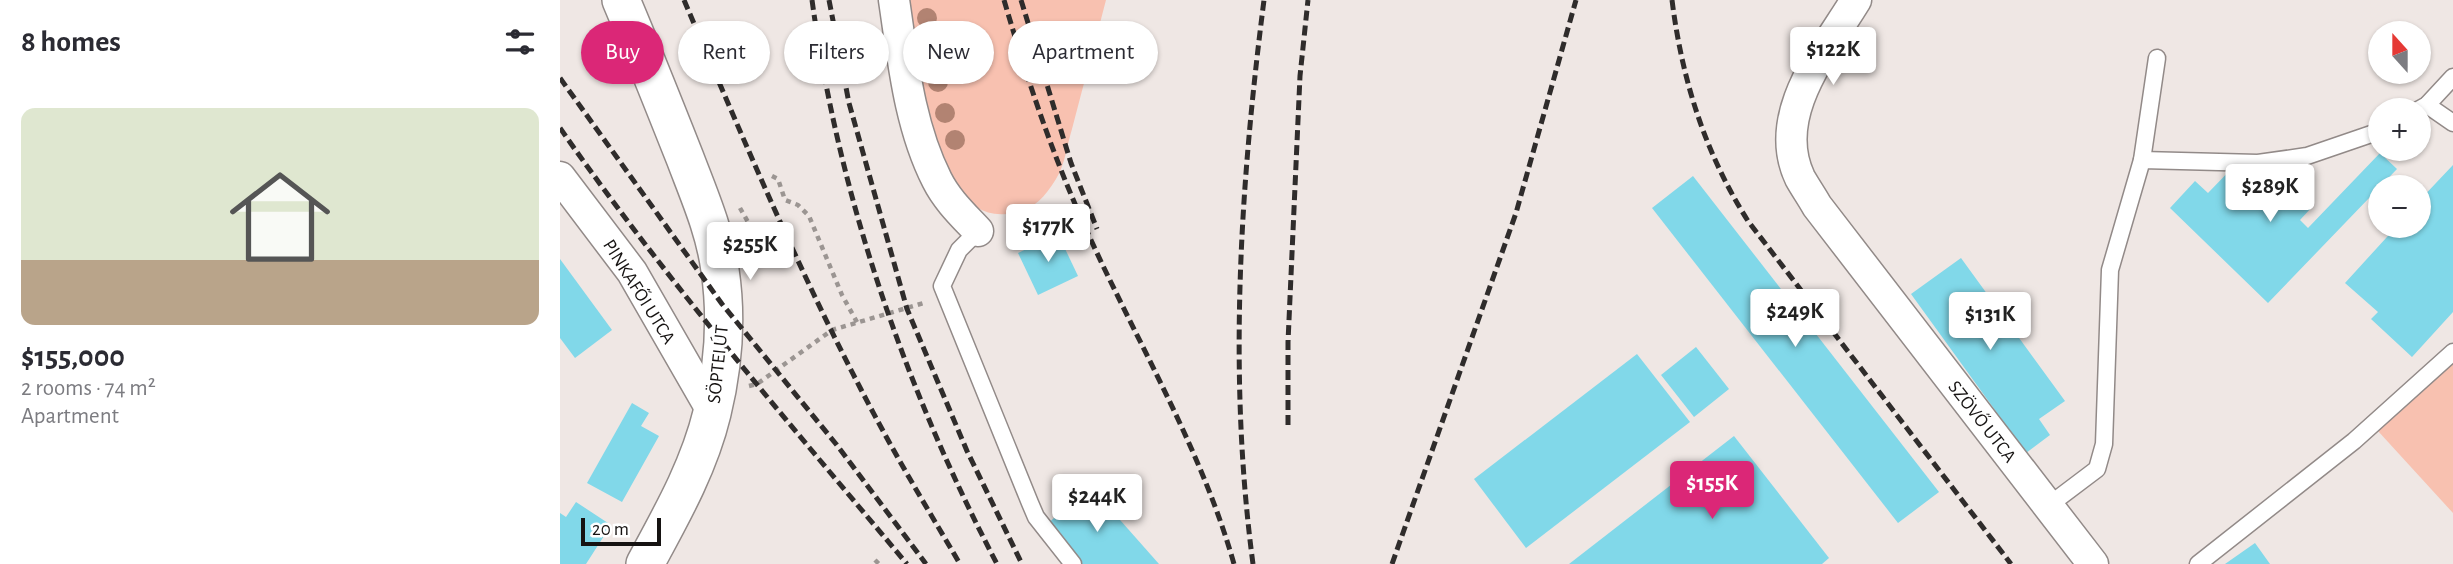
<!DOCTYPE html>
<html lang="en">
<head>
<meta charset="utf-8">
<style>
	body { margin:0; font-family:"Alegreya Sans",sans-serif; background:#f2f2f3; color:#2b2b33; height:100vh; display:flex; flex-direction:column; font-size:26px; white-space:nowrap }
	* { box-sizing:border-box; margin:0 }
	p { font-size:23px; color:#7c7c81 }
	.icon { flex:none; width:38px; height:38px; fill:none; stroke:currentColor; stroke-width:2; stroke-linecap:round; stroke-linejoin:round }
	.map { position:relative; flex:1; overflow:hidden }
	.details { display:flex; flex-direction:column; background:#fff; width:560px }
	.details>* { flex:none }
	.top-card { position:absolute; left:21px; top:21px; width:665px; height:63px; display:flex; gap:14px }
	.needle { width:46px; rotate:339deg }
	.buttons { position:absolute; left:1808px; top:21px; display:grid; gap:14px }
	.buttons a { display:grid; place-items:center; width:63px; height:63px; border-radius:50%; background:#fff; box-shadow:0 2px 5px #0004; font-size:35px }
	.scale { position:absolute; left:21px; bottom:18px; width:80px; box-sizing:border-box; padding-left:7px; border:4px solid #161312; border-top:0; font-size:19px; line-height:24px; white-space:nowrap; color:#161312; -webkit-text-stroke:5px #fff; paint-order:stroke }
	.price { position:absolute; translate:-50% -60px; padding:0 16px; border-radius:7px; background:#fff; color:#222; font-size:23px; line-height:46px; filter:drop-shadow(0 2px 4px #0008) }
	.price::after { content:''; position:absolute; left:50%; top:42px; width:21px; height:16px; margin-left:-10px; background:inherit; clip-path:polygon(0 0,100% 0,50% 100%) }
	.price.selected { background:#db2777; color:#fff }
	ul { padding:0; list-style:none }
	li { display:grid; align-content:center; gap:14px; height:371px; padding:0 21px }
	li span { display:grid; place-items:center; height:217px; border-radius:14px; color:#555 }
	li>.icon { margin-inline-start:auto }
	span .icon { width:126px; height:126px; fill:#fffc; stroke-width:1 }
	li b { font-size:30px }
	h2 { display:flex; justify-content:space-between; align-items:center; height:84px; padding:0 21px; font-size:30px }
	.chip { padding:0 24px; border-radius:32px; background:#fff; box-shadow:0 2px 5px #0004; font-size:24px; line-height:63px }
	.chip.selected { background:#db2777; color:#fff }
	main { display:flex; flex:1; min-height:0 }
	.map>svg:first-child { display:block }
	.green { fill:#f8c1b0 }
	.building { fill:#81d8e9 }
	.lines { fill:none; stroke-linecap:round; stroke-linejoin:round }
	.service-casing { stroke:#928a88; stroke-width:19 }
	.minor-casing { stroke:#928a88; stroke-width:33 }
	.tertiary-casing { stroke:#928a88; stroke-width:40 }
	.path { stroke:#9b9592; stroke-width:4.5; stroke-dasharray:5 5; stroke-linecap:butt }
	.service { stroke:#fff; stroke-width:16 }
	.minor { stroke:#fff; stroke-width:30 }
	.tertiary { stroke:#fff; stroke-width:37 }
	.rail { stroke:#2f2c2b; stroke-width:5; stroke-dasharray:10 5; stroke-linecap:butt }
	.tree { fill:#b28372 }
	.labels { text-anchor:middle; stroke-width:6; stroke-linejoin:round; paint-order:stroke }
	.street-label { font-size:19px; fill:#161312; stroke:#fff }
</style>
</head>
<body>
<main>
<section class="details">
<h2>8 homes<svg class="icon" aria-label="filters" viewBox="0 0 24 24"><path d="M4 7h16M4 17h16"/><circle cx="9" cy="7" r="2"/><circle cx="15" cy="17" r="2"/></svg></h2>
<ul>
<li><span style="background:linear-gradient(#dfe7d0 70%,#b9a48a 0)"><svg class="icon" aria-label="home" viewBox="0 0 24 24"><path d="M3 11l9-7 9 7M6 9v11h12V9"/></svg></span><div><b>$155,000</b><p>2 rooms · 74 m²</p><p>Apartment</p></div></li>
</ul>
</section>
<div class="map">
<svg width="1893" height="564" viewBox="0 0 1893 564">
	<rect width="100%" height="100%" fill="#efe7e4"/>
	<g class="green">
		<path d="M348,0H546C535,43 523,86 512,129C507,145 505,165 496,179C483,200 472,211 447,214C370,223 356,52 348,0Z"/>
		<path d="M1893,358V513L1818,431Z"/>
	</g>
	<g class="building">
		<path d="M1820,153L1837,169L1708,303L1610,208L1635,181L1648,193L1677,163L1722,206L1736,192L1752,207L1740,220L1748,228Z"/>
		<path d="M1893,165V312L1852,357L1811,319L1818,312L1785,283L1837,226H1858V202Z"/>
		<path d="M1133,176L1379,492L1338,523L1092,208Z"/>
		<path d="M498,234L518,276L478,295L458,253Z"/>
		<path d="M1401,258L1505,401L1479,419L1490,435L1466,453L1351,294Z"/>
		<path d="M0,259L52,330L15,358L0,338Z"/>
		<path d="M1136,347L1169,389L1134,417L1101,375Z"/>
		<path d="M1077,354L1130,422L966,548L914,479Z"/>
		<path d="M72,403L89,413L81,426L99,436L62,502L27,483Z"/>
		<path d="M1174,436L1269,558L1262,564H1009Z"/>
		<path d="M530,486L599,564H518L485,526Z"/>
		<path d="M16,502L51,525L26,564H0V513L6,517Z"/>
		<path d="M1695,543L1710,564H1665Z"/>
	</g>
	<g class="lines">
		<g class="service-casing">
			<g id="service">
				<path d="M1867,105L1893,123"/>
				<path d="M1858,110L1867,105L1893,77"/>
				<path d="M1582,160L1597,58"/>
				<path d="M418,231L399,250L382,286L470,503L476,517L513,564"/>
				<path d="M1488,506L1537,469L1544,444L1550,270L1582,160L1698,163L1747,156L1820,131"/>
				<path d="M1638,564L1794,441L1893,352"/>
			</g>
		</g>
		<g class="minor-casing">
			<g id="minor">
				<path d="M334,0C343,60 349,125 377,180C387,200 403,215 418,231"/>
				<path d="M1296,0C1265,51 1210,115 1240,178C1245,187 1252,197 1257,206L1533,564"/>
				<path d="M0,177L72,272L152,411"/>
			</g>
		</g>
		<g class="tertiary-casing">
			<path id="tertiary" d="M61,0C83,52 104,105 125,158C139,195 155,231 160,270C167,317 163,368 152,413C139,467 111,516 85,564"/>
		</g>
		<g class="path">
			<path d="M212,176L218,179L225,200L238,205L249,216L282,295L298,324"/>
			<path d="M180,208L192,229"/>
			<path d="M189,386L197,384L272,330L367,302"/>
			<path d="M315,560L319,564"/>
		</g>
		<use href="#service" class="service"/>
		<use href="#minor" class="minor"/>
		<use href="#tertiary" class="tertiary"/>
		<g class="rail">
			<path d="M124,0C187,148 250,298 328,440C351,482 376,523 400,564"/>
			<path d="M252,0C279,197 345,388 437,564"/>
			<path d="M269,0L289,103L347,309L407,451L462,564"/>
			<path d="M444,0C466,75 490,148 522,220C572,334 640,444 674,564"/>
			<path d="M461,0L511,163L537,229"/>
			<path d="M1112,0C1122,80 1145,153 1188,221L1451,564"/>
			<path d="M0,78L162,304L276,444L366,564"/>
			<path d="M0,128C106,280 228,422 347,564"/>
			<path d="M728,425V342L740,76L748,0"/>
			<path d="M693,564C668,377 680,187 704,0"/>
			<path d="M832,564L956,213L1016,0"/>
		</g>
	</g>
	<g class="tree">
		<circle cx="367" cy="18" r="10"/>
		<circle cx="372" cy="50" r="10"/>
		<circle cx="378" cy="82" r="10"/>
		<circle cx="385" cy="113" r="10"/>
		<circle cx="395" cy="140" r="10"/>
	</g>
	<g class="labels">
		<g class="street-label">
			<text transform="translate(80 291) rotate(58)" y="7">PINKAFŐI UTCA</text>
			<text transform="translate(157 364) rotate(-84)" y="7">SÖPTEI ÚT</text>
			<text transform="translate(1423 421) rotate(52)" y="7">SZÖVŐ UTCA</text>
		</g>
	</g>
</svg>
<div class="buttons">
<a><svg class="needle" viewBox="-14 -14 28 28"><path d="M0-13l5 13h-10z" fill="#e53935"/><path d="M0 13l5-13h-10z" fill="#7c7c81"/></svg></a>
<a>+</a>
<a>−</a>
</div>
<div class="scale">20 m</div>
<b class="price" style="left:1273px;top:87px">$122K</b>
<b class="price" style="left:1710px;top:224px">$289K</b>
<b class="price" style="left:488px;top:264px">$177K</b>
<b class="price" style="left:190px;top:282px">$255K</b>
<b class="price" style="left:1235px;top:349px">$249K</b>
<b class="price" style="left:1430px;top:352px">$131K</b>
<b class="price selected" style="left:1152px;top:521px">$155K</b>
<b class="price" style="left:537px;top:534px">$244K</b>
<div class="top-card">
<a class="chip selected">Buy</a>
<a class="chip">Rent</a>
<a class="chip">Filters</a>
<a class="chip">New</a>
<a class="chip">Apartment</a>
</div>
</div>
</main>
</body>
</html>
